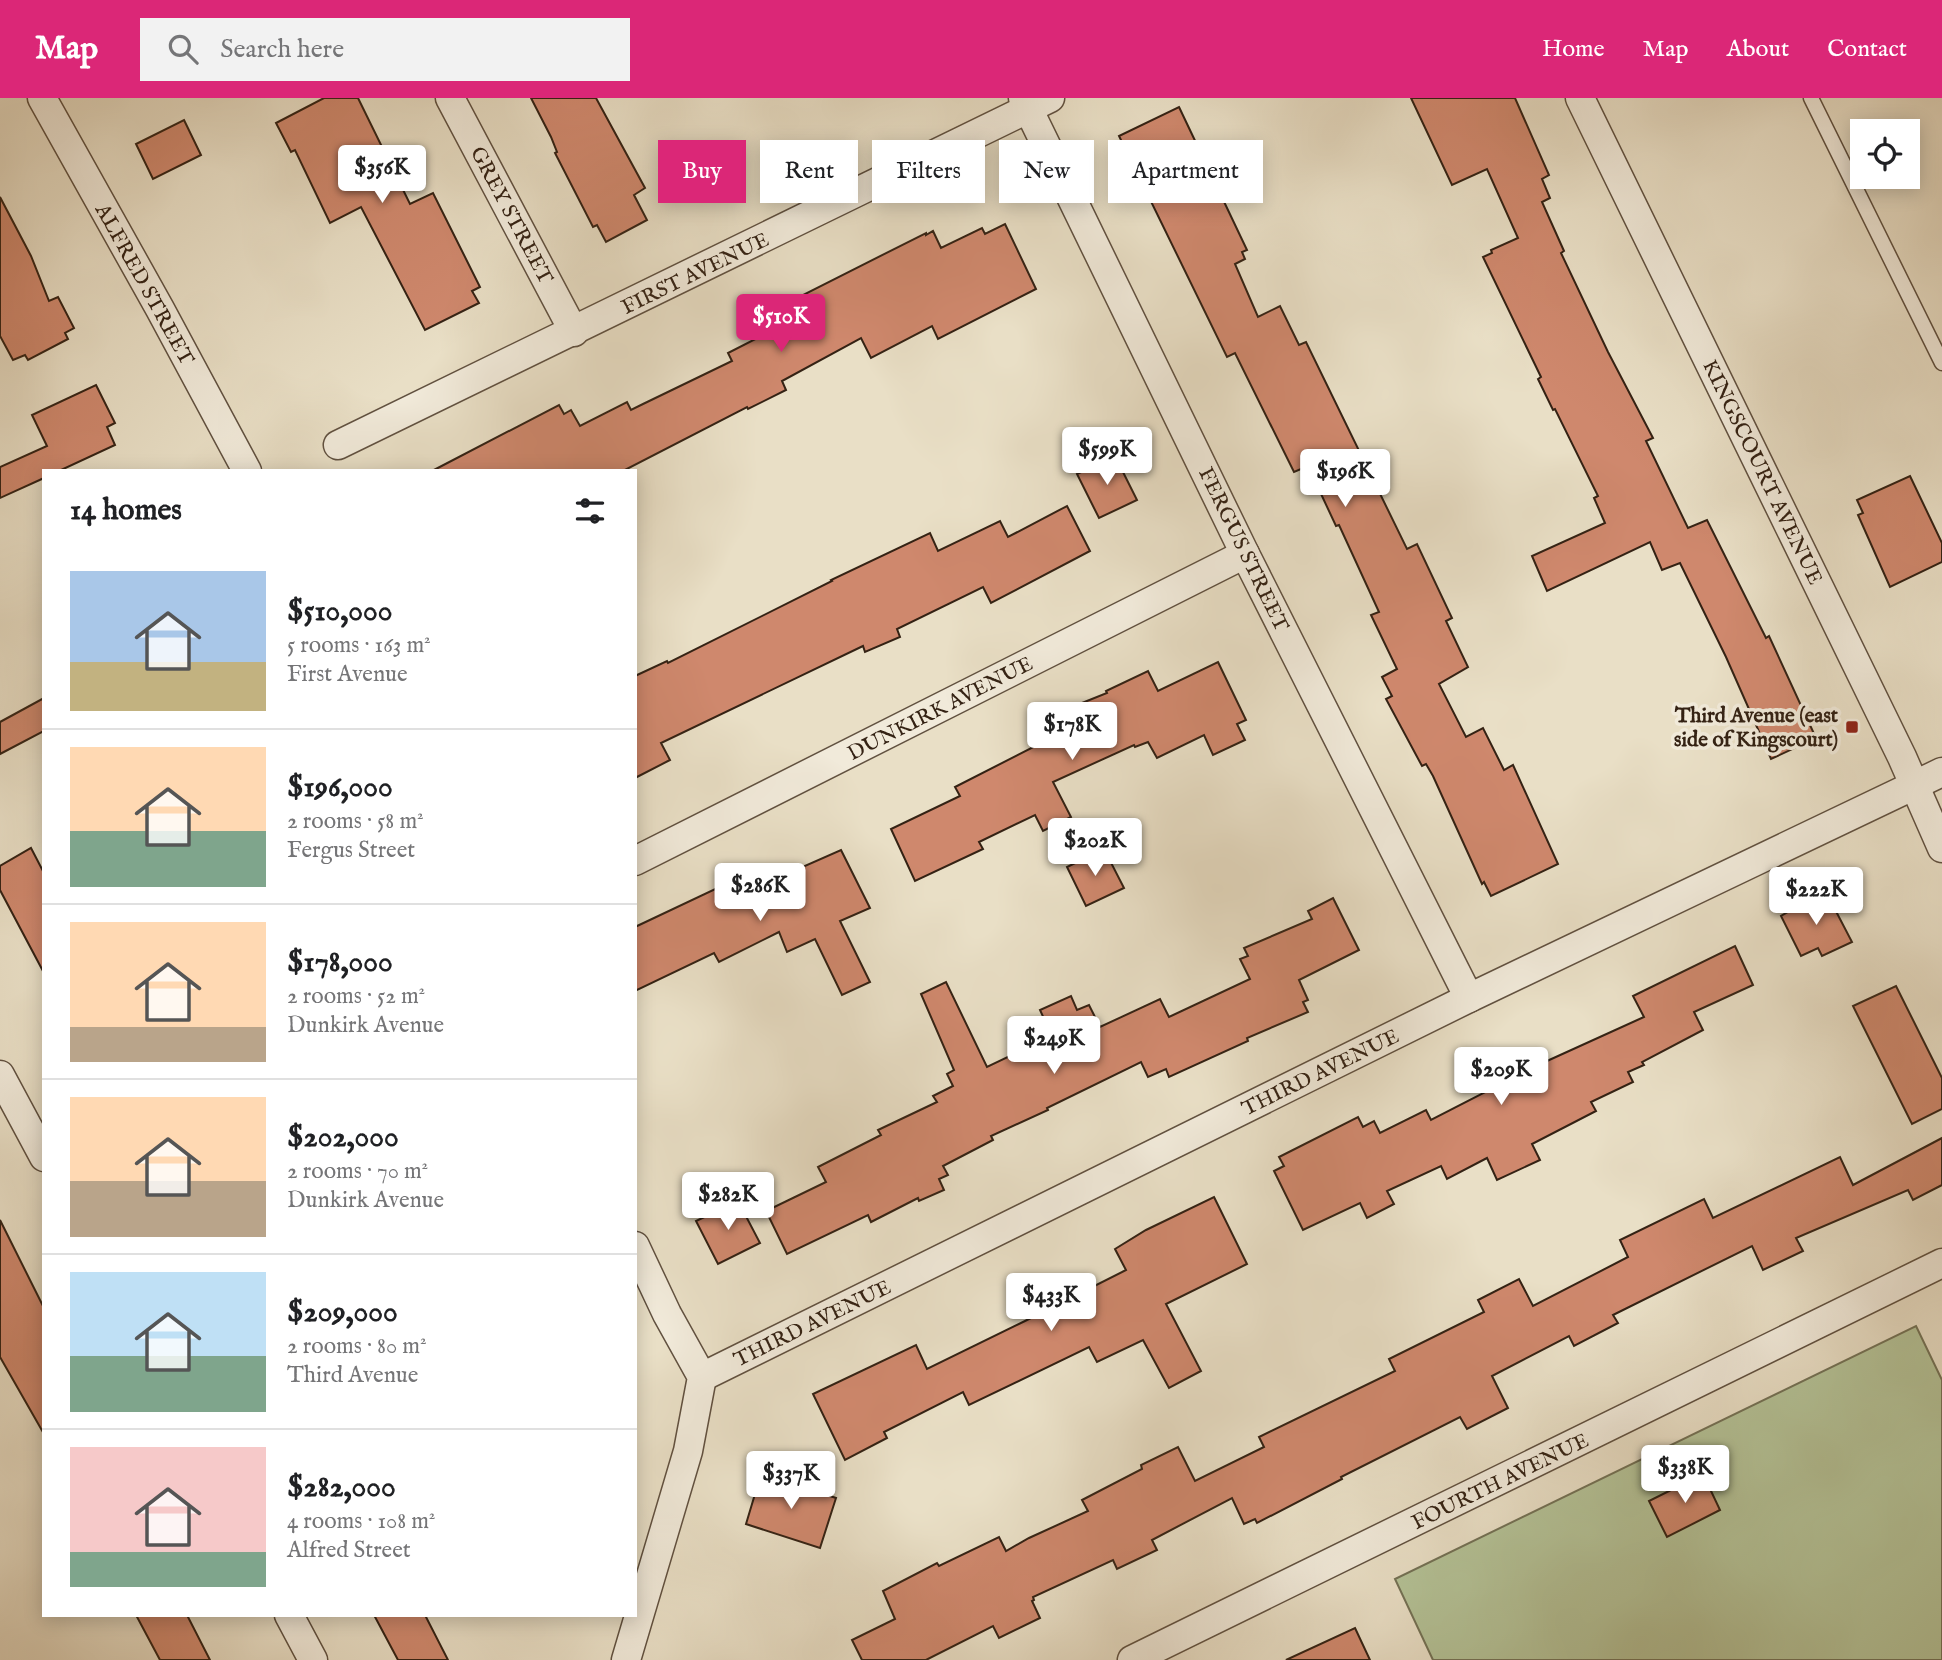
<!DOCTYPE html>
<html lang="en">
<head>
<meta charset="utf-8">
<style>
	body { margin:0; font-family:"IM FELL English",serif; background:#f2f2f2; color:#202124; height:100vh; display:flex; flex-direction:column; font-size:26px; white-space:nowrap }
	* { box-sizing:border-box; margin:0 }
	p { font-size:23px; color:#757577 }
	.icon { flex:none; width:38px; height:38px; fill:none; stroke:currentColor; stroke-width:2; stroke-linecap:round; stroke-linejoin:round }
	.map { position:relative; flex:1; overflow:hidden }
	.details { position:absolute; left:42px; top:371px; width:595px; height:1148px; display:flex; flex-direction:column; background:#fff; border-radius:0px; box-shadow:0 4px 18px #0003 }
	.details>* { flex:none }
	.banner { position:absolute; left:658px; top:42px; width:665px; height:63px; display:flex; gap:14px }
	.buttons { position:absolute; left:1850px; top:21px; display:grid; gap:14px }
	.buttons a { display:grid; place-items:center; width:70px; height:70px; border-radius:0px; background:#fff; box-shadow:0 4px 18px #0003; font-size:35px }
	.price { position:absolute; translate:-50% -60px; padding:0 16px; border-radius:7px; background:#fff; color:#222; font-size:23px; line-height:46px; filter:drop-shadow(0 2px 4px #0008) }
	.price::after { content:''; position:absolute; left:50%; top:42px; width:21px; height:16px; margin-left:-10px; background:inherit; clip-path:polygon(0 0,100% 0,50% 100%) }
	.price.selected { background:#db2777; color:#fff }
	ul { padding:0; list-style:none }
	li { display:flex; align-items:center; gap:21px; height:175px; padding:0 28px }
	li+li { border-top:2px solid #e0e0e0 }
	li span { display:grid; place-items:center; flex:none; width:196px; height:140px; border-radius:0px; color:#555 }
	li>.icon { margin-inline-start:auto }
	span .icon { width:84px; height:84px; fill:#fffc; stroke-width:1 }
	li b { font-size:30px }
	h2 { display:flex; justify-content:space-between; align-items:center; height:84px; padding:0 28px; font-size:30px }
	.chip { padding:0 24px; border-radius:0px; background:#fff; box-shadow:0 4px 18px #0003; font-size:24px; line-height:63px }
	.chip.selected { background:#db2777; color:#fff }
	header { display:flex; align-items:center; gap:42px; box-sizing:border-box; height:98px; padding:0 35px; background:#db2777; color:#fff }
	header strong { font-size:33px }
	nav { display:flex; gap:38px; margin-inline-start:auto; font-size:24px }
	.search { width:490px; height:63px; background:#f2f2f2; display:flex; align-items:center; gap:18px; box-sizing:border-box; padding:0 24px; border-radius:0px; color:#757577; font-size:26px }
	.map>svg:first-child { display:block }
	.green { fill:#b4c297; stroke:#747256; stroke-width:2 }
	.building { fill:#cf886d; stroke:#342214; stroke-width:2 }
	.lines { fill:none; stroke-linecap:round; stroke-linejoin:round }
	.service-casing { stroke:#615140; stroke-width:17 }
	.minor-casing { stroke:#615140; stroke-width:31 }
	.service { stroke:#f1eada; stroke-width:14 }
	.minor { stroke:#f1eada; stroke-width:28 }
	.poi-dot { fill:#8f2418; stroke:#f1eada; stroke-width:2.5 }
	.labels { text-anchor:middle; stroke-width:7; stroke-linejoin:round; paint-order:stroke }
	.street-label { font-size:21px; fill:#342214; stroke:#f1eada }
	.poi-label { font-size:21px; font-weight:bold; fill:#342214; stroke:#f1eada; text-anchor:end }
</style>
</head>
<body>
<header>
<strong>Map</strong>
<div class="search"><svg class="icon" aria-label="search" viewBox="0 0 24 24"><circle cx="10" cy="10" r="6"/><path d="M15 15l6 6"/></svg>Search here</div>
<nav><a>Home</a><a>Map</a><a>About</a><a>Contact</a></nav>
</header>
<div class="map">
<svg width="1942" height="1562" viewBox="0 0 1942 1562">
	<rect width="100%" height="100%" fill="#e9dfc6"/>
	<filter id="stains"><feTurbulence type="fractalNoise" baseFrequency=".00286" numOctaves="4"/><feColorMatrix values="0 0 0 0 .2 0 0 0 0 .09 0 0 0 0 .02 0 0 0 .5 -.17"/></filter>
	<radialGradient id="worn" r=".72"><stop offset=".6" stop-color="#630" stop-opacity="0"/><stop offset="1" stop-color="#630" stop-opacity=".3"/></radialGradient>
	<path class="green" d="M1916,1228L1942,1282V1562H1433L1395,1481Z"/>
	<g class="building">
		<path d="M324,0H358L410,106L433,95L480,189L472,193L479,205L425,232L361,109L330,125L295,52L291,54L276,25Z"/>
		<path d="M531,0H596L645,90L634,97L647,122L606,144L597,127L593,129L555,55L557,54L551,39Z"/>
		<path d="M1411,0H1515L1549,77L1542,81L1550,100L1542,104L1564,153L1561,155L1608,254L1653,340L1646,343L1688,430L1707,422L1766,540L1769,538L1816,640L1771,661L1726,559L1680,465L1662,472L1650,444L1547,493L1532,458L1605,425L1594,400L1598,398L1555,311L1553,312L1538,281L1541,279L1483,159L1492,155L1491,152L1518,140L1487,71L1452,87Z"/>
		<path d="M1179,9L1247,152L1242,154L1245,161L1235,166L1258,219L1280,208L1299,247L1306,244L1407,451L1417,446L1452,520L1446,523L1468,569L1439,586L1466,639L1483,630L1504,672L1513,667L1558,766L1491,798L1484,784L1482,786L1433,678L1426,666L1422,668L1386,601L1392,598L1382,579L1397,571L1371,517L1379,514L1339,427L1336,428L1308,368L1294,374L1235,255L1227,259L1119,38Z"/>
		<path d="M184,22L201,57L153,81L136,46Z"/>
		<path d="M0,99L31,158L49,203L58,199L74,230L65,235L68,241L28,262L25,257L13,262L0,238Z"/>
		<path d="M1005,126L1036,191L938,241L932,228L871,260L861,240L782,283L786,292L748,311L747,309L623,373H432L559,307L564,316L571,312L580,328L627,304L631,312L643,306L732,263L728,255L781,228L774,214L791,203L926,135V137L933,133L941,150L982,130L985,136Z"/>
		<path d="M96,287L115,325L107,329L115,347L59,373H44V380L0,400V369L47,348L32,317Z"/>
		<path d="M1115,358L1137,402L1099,420L1077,376Z"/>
		<path d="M1910,378L1942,445V464L1890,489L1858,417L1863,415L1857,402Z"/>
		<path d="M1067,408L1090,453L991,505L983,489L897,531L900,539L865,554L863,548L661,645L670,662L635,680V578L667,563L668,565L832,483L831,482L930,435L938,453L1000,423L1008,439Z"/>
		<path d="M1218,564L1246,622L1237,626L1245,642L1213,657L1204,637L1157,660L1148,644L1135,649L1134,647L1053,684L1071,719L1043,733L1035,717L979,744L983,751L915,783L891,731L960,698L955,689L1055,638L1051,629L1058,627L1054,618L1072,609L1107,595L1106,593L1148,573L1158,593Z"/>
		<path d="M44,600V633L0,656V624Z"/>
		<path d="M31,750L44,775V875L0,792V768Z"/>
		<path d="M1104,751L1124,790L1086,808L1067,769Z"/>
		<path d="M841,752L870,810L840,823L870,884L842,897L815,841L787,854L779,834L719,864L714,855L635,893V829L730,784L737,798Z"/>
		<path d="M1827,796L1852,844L1822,858L1818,850L1801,858L1781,818L1814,799L1815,801Z"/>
		<path d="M1333,800L1359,852L1299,882L1308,902L1303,904L1308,914L1247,940L1248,943L1169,979L1166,971L1148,979L1141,964L1047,1010L1048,1012L991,1038L993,1042L943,1068L948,1077L939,1081L944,1092L919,1103L918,1100L871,1124L868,1117L787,1156L766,1113L826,1084L818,1069L881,1037L878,1032L937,1004L933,998L953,988L947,976L954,972L921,896L946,884L987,969L1052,938L1040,912L1071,898L1077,912L1089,907L1100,929L1160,901L1169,919L1250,881L1240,861L1248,858L1244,850L1312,821L1308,813Z"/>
		<path d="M1735,848L1753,887L1694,914L1703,932L1642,964L1644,967L1628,974L1633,984L1591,1004L1596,1013L1532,1046L1540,1062L1497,1082L1487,1060L1447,1081L1441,1068L1387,1093L1394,1106L1367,1120L1360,1105L1303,1132L1274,1073L1284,1068L1279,1059L1358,1019L1363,1029L1374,1023L1380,1035L1426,1012L1431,1022L1536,968L1644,919L1633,898Z"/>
		<path d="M1896,888L1942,980V1011L1912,1026L1853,908Z"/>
		<path d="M1942,1040V1087L1913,1102L1908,1092L1796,1140L1803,1153L1763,1172L1752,1148L1613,1217L1618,1225L1574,1248L1569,1238L1492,1278L1508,1310L1467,1331L1460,1319L1341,1379L1342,1381L1257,1425L1255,1421L1244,1426L1232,1400L1152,1442L1157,1452L1117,1471L1113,1462L1033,1499L1034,1502L1032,1503L1040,1520L999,1540L993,1528L926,1562H862L852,1542L895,1521L883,1493L937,1465L939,1468L999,1439L1006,1453L1029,1440L1088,1413L1082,1402L1142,1371L1141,1367L1178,1349L1195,1383L1264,1349L1259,1339L1395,1273L1389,1261L1484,1214L1478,1202L1519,1181L1533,1208L1628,1159L1620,1142L1704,1101L1713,1120L1840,1059L1853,1087Z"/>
		<path d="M1214,1099L1247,1166L1166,1206L1201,1273L1169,1290L1143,1242L1097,1264L1089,1249L969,1307L963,1294L884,1334L887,1340L845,1362L813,1296L916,1247L927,1271L1025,1223L1126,1172L1115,1151L1146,1132Z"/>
		<path d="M738,1103L760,1145L718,1166L696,1123Z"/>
		<path d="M0,1122L44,1210V1336L0,1259Z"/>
		<path d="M761,1376L836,1400L820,1450L746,1426Z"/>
		<path d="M1703,1376L1720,1412L1667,1439L1649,1403Z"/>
		<path d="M136,1517H187L210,1562H160Z"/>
		<path d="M374,1517H425L448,1562H398Z"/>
		<path d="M1355,1530L1370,1562H1286Z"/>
	</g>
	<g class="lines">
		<g class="service-casing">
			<path id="service" d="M1811,0L1942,265"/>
		</g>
		<g class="minor-casing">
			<g id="minor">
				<path d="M42,0L160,211L247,373"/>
				<path d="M450,0L574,234"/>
				<path d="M1023,0L1245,456L1469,900"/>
				<path d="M1580,0L1902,659L1942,750"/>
				<path d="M338,347L1050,0"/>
				<path d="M635,763L1245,456"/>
				<path d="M0,977L44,1059"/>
				<path d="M702,1279L1469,900L1942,674"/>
				<path d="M289,1517L313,1562"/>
				<path d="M626,1562L688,1353L702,1279L667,1216L635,1148"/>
				<path d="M1132,1562L1942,1165"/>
			</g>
		</g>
		<use href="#service" class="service"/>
		<use href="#minor" class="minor"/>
	</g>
	<rect class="poi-dot" x="1845" y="622" width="14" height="14" rx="3.5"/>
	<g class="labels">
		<g class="street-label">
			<text transform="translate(512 117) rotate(62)" y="7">GREY STREET</text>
			<text transform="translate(695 175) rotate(-26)" y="7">FIRST AVENUE</text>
			<text transform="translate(145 186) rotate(61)" y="7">ALFRED STREET</text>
			<text transform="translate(1763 374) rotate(64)" y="7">KINGSCOURT AVENUE</text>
			<text transform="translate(1244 451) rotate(64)" y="7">FERGUS STREET</text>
			<text transform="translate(940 610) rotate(-27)" y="7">DUNKIRK AVENUE</text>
			<text transform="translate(1320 974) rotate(-26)" y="7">THIRD AVENUE</text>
			<text transform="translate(812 1225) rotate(-26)" y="7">THIRD AVENUE</text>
			<text transform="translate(1500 1383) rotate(-26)" y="7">FOURTH AVENUE</text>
		</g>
		<g class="poi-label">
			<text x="1838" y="624">Third Avenue (east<tspan x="1838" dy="24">side of Kingscourt)</tspan></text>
		</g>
	</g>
	<rect width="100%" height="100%" filter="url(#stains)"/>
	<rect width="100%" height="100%" fill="url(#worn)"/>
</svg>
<div class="buttons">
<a><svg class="icon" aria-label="locate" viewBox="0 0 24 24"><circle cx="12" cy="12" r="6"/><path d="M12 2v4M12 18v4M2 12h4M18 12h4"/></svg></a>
</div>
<b class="price" style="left:382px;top:107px">$356K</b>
<b class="price selected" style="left:781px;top:256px">$510K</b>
<b class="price" style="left:1107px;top:389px">$599K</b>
<b class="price" style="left:1345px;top:411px">$196K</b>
<b class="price" style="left:1072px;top:664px">$178K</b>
<b class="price" style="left:1095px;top:780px">$202K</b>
<b class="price" style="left:760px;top:825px">$286K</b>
<b class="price" style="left:1816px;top:829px">$222K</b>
<b class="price" style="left:1054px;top:978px">$249K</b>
<b class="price" style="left:1501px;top:1009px">$209K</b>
<b class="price" style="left:728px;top:1134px">$282K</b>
<b class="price" style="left:1051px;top:1235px">$433K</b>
<b class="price" style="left:1685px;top:1407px">$338K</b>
<b class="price" style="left:791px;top:1413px">$337K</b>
<div class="banner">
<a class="chip selected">Buy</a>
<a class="chip">Rent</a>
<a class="chip">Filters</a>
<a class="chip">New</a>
<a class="chip">Apartment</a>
</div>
<section class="details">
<h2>14 homes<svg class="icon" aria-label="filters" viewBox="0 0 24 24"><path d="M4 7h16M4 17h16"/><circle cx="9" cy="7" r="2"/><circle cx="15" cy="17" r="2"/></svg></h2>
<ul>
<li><span style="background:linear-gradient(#a9c7e8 65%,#c2b280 0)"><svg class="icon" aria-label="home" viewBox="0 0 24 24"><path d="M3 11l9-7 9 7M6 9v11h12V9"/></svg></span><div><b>$510,000</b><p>5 rooms · 163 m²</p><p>First Avenue</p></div></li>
<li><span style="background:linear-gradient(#ffd9b3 60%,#7fa58c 0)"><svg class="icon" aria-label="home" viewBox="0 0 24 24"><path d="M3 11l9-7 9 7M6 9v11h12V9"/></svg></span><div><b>$196,000</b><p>2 rooms · 58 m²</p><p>Fergus Street</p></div></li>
<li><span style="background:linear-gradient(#ffd9b3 75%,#b9a48a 0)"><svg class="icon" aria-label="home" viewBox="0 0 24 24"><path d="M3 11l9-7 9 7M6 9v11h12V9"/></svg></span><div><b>$178,000</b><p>2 rooms · 52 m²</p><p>Dunkirk Avenue</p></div></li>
<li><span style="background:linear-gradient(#ffd9b3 60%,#b9a48a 0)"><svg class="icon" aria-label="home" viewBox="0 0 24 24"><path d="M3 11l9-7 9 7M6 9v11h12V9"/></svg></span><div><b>$202,000</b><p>2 rooms · 70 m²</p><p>Dunkirk Avenue</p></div></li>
<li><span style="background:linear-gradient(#bfe0f5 60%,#7fa58c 0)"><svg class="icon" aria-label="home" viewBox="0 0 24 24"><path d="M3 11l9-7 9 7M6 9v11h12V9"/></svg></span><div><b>$209,000</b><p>2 rooms · 80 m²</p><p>Third Avenue</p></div></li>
<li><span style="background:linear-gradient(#f6c9c9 75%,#7fa58c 0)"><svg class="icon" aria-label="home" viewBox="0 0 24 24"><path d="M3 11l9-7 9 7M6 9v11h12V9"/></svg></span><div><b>$282,000</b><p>4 rooms · 108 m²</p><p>Alfred Street</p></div></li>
</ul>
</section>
</div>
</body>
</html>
